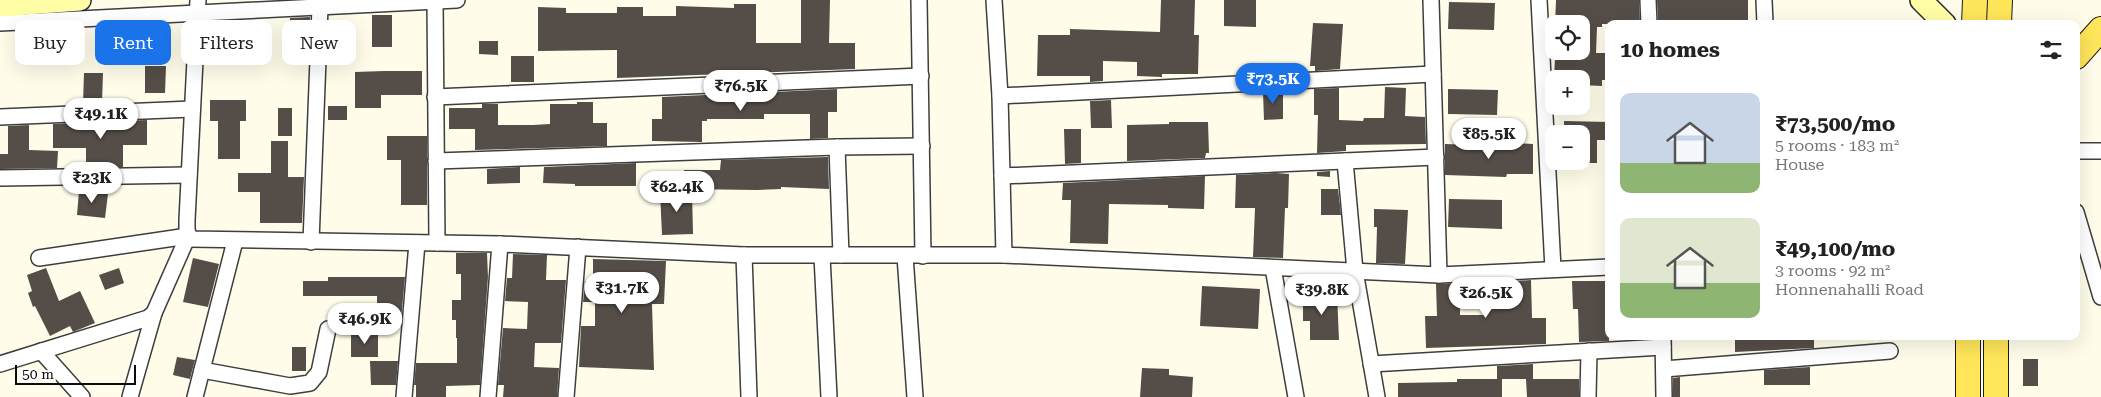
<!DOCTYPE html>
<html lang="en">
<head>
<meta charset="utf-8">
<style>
	body { margin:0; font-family:"Roboto Serif",serif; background:#f6f6f6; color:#222; height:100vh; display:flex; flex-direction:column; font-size:19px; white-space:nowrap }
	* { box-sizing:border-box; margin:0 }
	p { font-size:16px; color:#767676 }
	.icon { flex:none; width:28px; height:28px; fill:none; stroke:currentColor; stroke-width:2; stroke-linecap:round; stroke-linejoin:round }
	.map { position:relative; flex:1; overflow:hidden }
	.drawer { position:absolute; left:1605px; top:20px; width:475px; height:320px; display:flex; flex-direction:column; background:#fff; border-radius:10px; box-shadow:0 5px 20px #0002 }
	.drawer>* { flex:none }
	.hud { position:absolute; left:15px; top:20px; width:475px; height:45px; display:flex; gap:10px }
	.buttons { position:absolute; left:1545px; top:15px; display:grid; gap:10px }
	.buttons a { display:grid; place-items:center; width:45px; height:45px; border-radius:10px; background:#fff; box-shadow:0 5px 20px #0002; font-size:25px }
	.scale { position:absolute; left:15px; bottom:12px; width:121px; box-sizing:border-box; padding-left:5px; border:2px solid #0b0b0b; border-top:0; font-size:14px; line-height:18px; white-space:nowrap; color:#0b0b0b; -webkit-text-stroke:4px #fff; paint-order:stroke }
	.price { position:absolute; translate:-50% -42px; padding:0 11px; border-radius:18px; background:#fff; color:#222; font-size:16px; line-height:32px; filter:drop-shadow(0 1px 2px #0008) }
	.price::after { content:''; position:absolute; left:50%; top:30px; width:15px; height:11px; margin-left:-8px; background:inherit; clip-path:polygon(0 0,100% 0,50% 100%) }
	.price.selected { background:#1a73e8; color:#fff }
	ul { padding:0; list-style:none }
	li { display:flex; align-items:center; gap:15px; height:125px; padding:0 15px }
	li span { display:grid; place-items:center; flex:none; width:140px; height:100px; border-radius:10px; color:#555 }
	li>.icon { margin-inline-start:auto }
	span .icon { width:60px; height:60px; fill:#fffc; stroke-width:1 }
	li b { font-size:21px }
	h2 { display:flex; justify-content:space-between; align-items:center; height:60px; padding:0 15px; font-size:21px }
	.chip { padding:0 18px; border-radius:10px; background:#fff; box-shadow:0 5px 20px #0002; font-size:18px; line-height:45px }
	.chip.selected { background:#1a73e8; color:#fff }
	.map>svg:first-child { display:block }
	.building { fill:#554d47 }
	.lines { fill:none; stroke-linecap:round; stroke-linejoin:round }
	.street-casing { stroke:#3e3e3e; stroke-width:18 }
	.secondary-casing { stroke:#2d2d2d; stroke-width:24 }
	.primary-casing { stroke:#1c1c1c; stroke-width:26 }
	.street { stroke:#fff; stroke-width:15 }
	.secondary { stroke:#fffda5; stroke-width:21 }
	.primary { stroke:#ffe55a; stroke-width:24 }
</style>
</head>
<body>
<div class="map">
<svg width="2101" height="397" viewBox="0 0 2101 397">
	<rect width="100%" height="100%" fill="#fffdea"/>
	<g class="building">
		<path d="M801,0H830L829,43H855V69L617,78V50L538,51V7L566,8V13H617V7H643V16H676V6L734,8V4H756V43H801Z"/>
		<path d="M1161,0H1195L1194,35H1199L1198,74H1162V77L1137,76V62L1103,61V81L1090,82V76H1037L1038,35H1070V29L1160,32Z"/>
		<path d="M1224,0H1256V27L1224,26Z"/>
		<path d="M1556,0H1639L1640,24H1602V27H1597L1596,53H1609V80H1602V86L1581,85V79H1554L1555,58H1572V51H1581V24H1555Z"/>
		<path d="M1657,0H1748V21H1658Z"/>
		<path d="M1449,2L1495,3L1494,30L1448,29Z"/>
		<rect x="372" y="15" width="20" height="32"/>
		<path d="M310,17L309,48H289L290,18Z"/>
		<path d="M1313,23L1343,24L1340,69L1315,71V66H1310Z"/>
		<path d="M60,29V47H33L32,31Z"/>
		<path d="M479,41H498V55L479,54Z"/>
		<rect x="511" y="56" width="23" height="26"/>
		<path d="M145,66H166L165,93H145Z"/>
		<path d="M384,71H422V95H381V108H355V72Z"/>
		<path d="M84,73H103L102,103L83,104Z"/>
		<path d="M1385,87L1406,88L1405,116L1425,117L1426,144L1346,145V151L1317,153L1318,115H1314V89L1339,88V120L1363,121L1364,118H1384Z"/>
		<path d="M837,89V112H828V138L810,139V114H764V119H707V121H702V142L652,141V119H662V97Z"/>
		<path d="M1448,89L1498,90L1497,115L1448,114Z"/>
		<path d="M1283,91V119L1264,120L1263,92Z"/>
		<path d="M210,100H246V121H240V159H218V121H210Z"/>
		<path d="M1111,100L1112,128H1091L1090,101Z"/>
		<path d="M577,102H593V123H607V146L475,150V129H449V108H482V104H498V125H533L550,124V104H577Z"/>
		<rect x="328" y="106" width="19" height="14"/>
		<rect x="278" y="108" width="14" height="28"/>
		<path d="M147,120V145H123V167H86V148H53V124Z"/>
		<path d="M1564,121L1609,122V140H1597V163H1581V134H1564Z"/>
		<path d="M1169,122H1208L1209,153H1206L1205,158L1127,161V125L1169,124Z"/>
		<path d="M29,125V150L58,151L57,168L0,169V154H8V126Z"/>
		<path d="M1064,129H1081V163L1065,164Z"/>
		<path d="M387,136H427V205H401V160H387Z"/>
		<path d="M271,141H288V177H304L302,223H260V192H238V173H271Z"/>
		<path d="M1510,143L1533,144V174H1507L1506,177L1445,175V144L1510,146Z"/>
		<path d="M828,157L829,189L781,187V189L757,190L684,189V170H720L721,160Z"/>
		<path d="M636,163V186H575V184L543,183L544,167Z"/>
		<path d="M520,167V183L487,184V169Z"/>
		<path d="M1330,171V177L1317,176V172Z"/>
		<path d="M1276,173L1289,174L1288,208H1285L1283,258L1253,257L1255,208H1235L1236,175Z"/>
		<path d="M1205,176L1204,209L1168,208V205L1109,204L1108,244L1070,243L1071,200H1062L1063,183Z"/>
		<path d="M1321,189H1338L1341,215H1321Z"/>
		<path d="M79,191L108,194L105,218L77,215Z"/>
		<path d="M692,191L693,234L662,235L660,192Z"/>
		<path d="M1449,199L1502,200V229L1448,227Z"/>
		<path d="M1374,209L1408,210L1405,264L1376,263L1377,227H1374Z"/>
		<path d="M456,253H487L488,277L480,385L446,386V397H416V385H414L416,363H457V338H456V320H452V300H461V274H456Z"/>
		<path d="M513,254L547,255L546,280H566L561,343H535L534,367L559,368L557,397H503L504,385H498L503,328L527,329L528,302L505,301L507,278H512Z"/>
		<path d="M193,258L219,264L208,307L183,302Z"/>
		<path d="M593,259L666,261L664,304H652L654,370L579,367L581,326H595V302H583L585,281H593Z"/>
		<path d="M46,268L59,301L80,291L95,323L73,332L70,326L50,336L35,306L33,307L28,293L32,291L27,275Z"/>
		<path d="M119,268L124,283L105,290L99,275Z"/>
		<path d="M328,277H405L401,320H377V296H303V281H328Z"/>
		<path d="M1531,280L1532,318H1546V344L1426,348L1425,316H1437L1436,284L1460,283V315H1487L1486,283Z"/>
		<path d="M1572,281H1609V341L1579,342L1578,309H1573Z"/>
		<path d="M1202,286L1260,289L1258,329L1200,326Z"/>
		<path d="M1337,293L1339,340H1310V321H1303V294Z"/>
		<path d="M378,333V357H351V334Z"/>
		<path d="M1735,336H1814V348L1735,352Z"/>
		<rect x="292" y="347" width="14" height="24"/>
		<path d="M177,357L195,360L190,379L173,375Z"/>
		<rect x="2023" y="359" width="15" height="27"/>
		<path d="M370,361H398L396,385H371Z"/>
		<path d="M1533,364V379H1579V397H1527L1526,379H1502V397H1398V383L1457,382V379H1497V366Z"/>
		<path d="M1810,367V385H1764V370Z"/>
		<path d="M1142,368L1169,369V375L1193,377L1192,397H1140Z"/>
		<path d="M1680,377V397H1673V378Z"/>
	</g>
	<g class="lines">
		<g class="street-casing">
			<g id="street">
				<path d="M198,0L187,220V230L190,239L500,244L744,255H1004L1439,275L1609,267"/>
				<path d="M919,0L923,256"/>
				<path d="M994,0L1000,96L1004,255"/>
				<path d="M1431,0L1439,275"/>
				<path d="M1539,0L1553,269"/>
				<path d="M1648,0L1649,24"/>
				<path d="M1764,0L1765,24"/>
				<path d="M435,1L437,243"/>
				<path d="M0,23L457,0"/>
				<path d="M1000,96L1433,74"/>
				<path d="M435,97L921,76"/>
				<path d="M0,117L192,109"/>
				<path d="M837,147L841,255"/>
				<path d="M2076,151H2101"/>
				<path d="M436,161L837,147L922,146"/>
				<path d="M1345,161L1355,271L1377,397"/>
				<path d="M1002,176L1436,157"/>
				<path d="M0,178L189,175"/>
				<path d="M2076,212L2101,297"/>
				<path d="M311,242L320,7"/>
				<path d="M744,255L749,397"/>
				<path d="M822,256L829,397"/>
				<path d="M905,256L915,397"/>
				<path d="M39,258L188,236"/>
				<path d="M1273,268L1296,397"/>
				<path d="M1663,336L1664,397"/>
				<path d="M41,351L82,397"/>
				<path d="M0,364L148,318L154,313L188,236"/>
				<path d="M1371,364L1663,347"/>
				<path d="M1664,369L1890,351"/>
				<path d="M202,370L290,386L310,383L319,372L328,329"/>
				<path d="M130,397L154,313"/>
				<path d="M195,397L235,241"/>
				<path d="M404,397L417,243"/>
				<path d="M488,397L500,244"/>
				<path d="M566,397L578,247"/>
				<path d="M1588,397L1589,351"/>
			</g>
		</g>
		<g class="secondary-casing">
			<g id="secondary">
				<path d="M1921,0L1945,24"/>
				<path d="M0,6L80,0"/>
			</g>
		</g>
		<g class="primary-casing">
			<g id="primary">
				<path d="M1974,24L1975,0"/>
				<path d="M1999,24L2000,0"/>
				<path d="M2076,57L2101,29"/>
				<path d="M1968,336V397"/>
				<path d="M1996,397V336"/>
			</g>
		</g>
		<use href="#street" class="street"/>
		<use href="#secondary" class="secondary"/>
		<use href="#primary" class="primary"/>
	</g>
</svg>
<div class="buttons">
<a><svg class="icon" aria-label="locate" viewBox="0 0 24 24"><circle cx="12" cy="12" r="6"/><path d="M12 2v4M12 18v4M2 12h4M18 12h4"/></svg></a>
<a>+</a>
<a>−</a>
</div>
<div class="scale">50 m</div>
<b class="price selected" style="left:1273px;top:105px">₹73.5K</b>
<b class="price" style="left:741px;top:112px">₹76.5K</b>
<b class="price" style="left:101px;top:140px">₹49.1K</b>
<b class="price" style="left:1489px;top:160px">₹85.5K</b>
<b class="price" style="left:92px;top:204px">₹23K</b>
<b class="price" style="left:677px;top:213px">₹62.4K</b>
<b class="price" style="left:622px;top:314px">₹31.7K</b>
<b class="price" style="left:1322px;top:316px">₹39.8K</b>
<b class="price" style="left:1486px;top:319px">₹26.5K</b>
<b class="price" style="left:365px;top:345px">₹46.9K</b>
<div class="hud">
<a class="chip">Buy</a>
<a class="chip selected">Rent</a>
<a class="chip">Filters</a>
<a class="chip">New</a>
</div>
<section class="drawer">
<h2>10 homes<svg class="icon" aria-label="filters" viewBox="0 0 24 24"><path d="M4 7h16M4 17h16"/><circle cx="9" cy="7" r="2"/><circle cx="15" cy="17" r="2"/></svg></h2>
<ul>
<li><span style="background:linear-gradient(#c9d6e8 70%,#8fb573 0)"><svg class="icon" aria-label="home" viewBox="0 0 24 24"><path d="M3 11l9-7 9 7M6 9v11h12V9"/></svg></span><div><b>₹73,500/mo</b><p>5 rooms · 183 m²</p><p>House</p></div></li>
<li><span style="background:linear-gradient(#dfe7d0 65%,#8fb573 0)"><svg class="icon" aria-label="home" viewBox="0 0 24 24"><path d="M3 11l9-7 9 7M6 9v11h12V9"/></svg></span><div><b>₹49,100/mo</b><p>3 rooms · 92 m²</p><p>Honnenahalli Road</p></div></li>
</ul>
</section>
</div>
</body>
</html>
